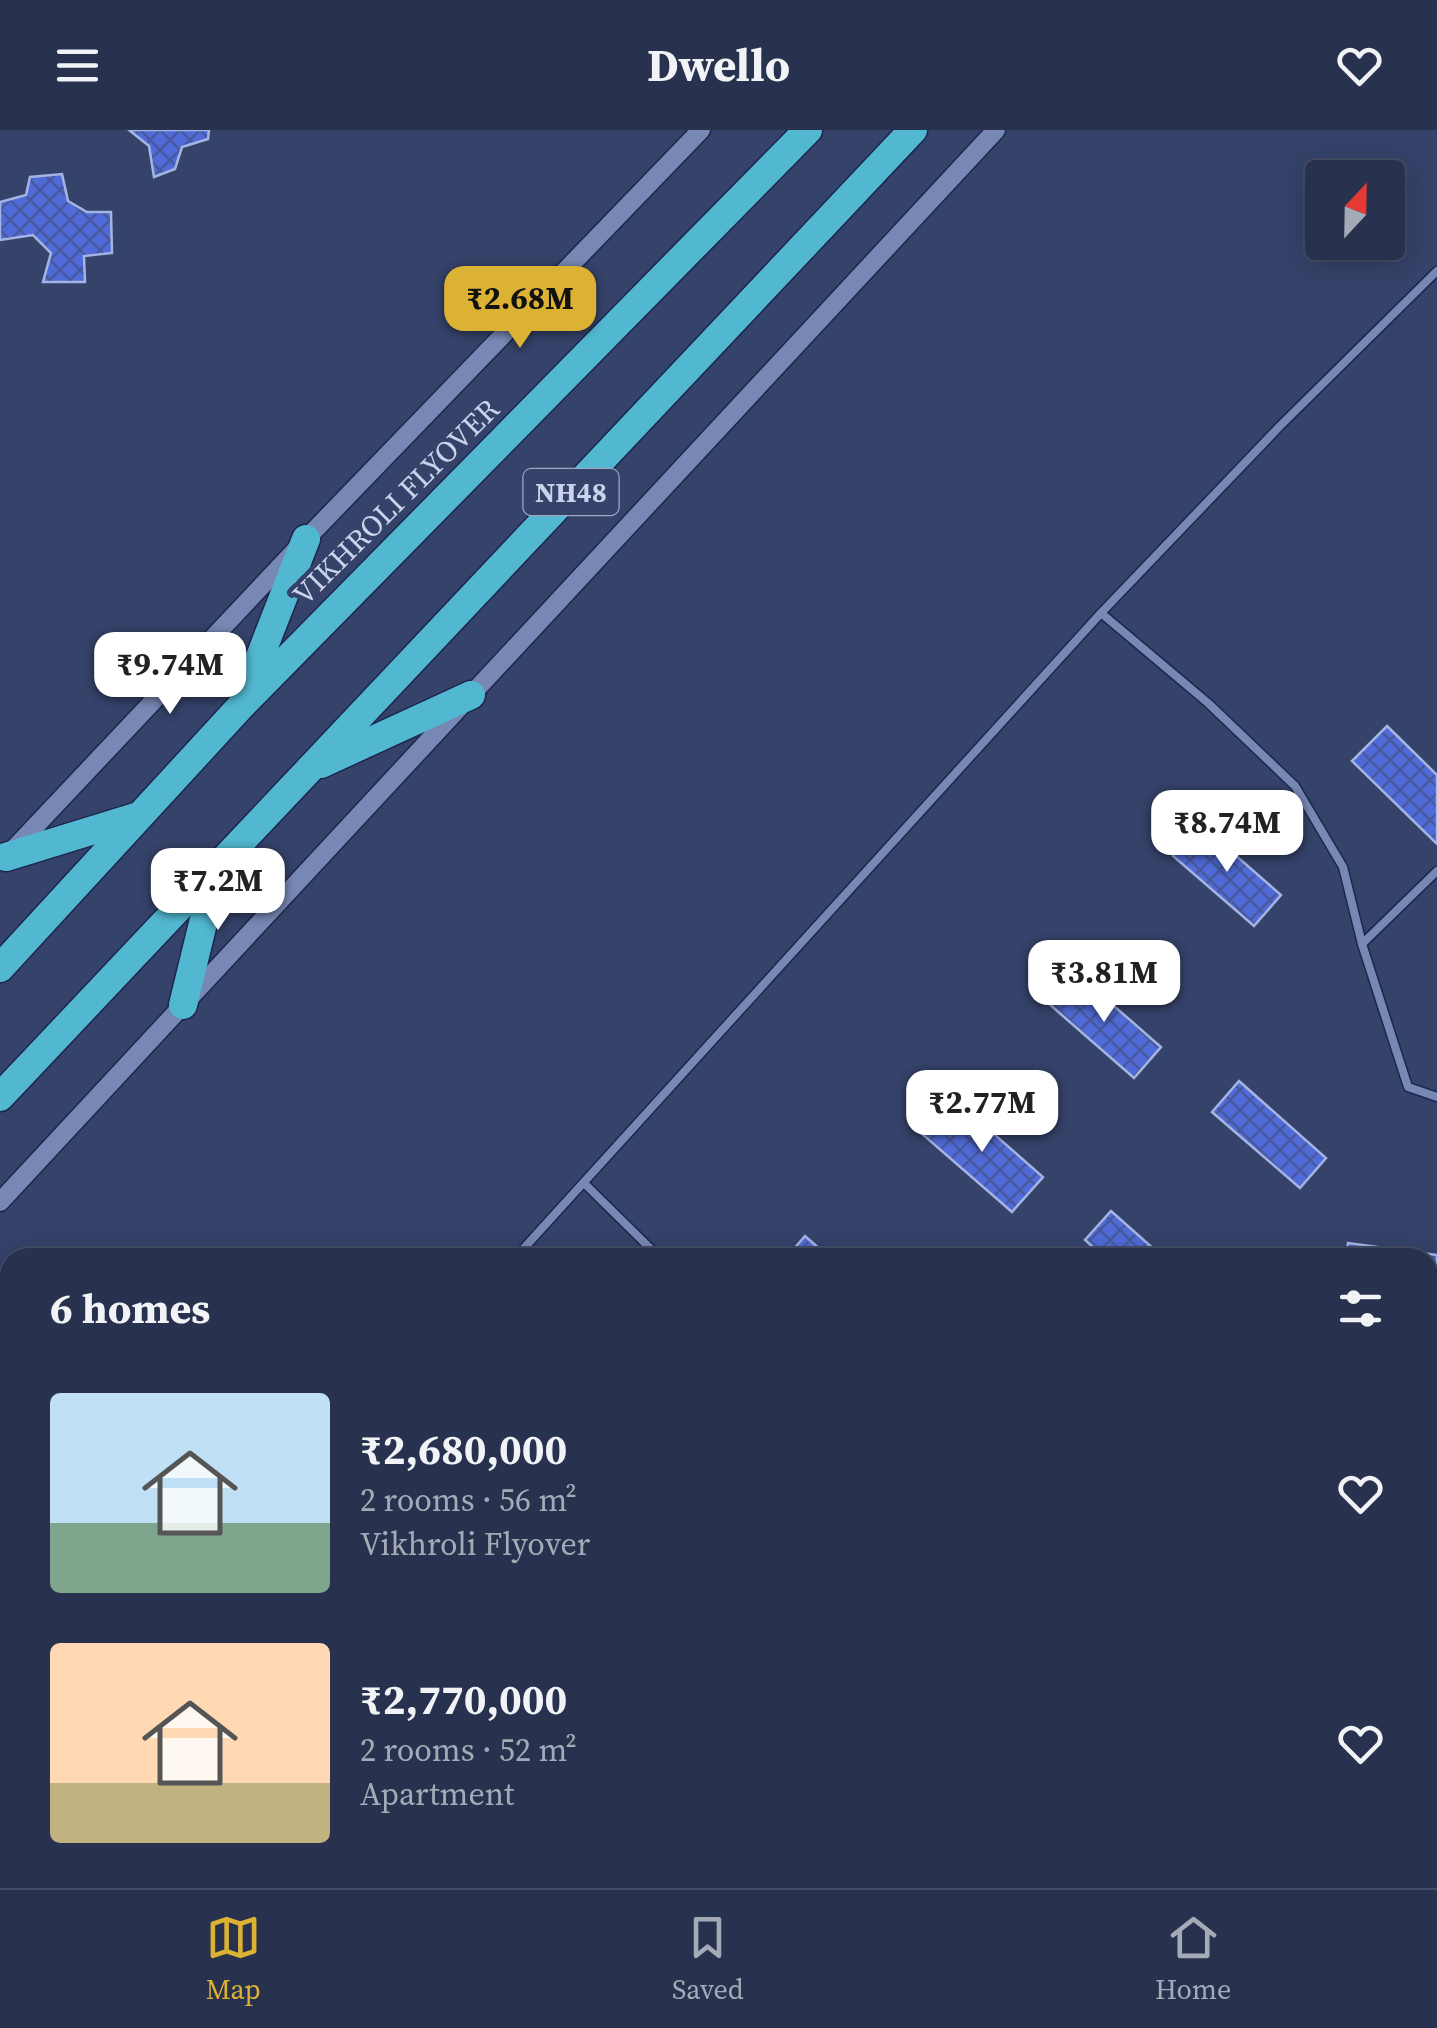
<!DOCTYPE html>
<html lang="en">
<head>
<meta charset="utf-8">
<style>
	body { margin:0; font-family:"Source Serif 4",serif; background:#303a56; color:#f1f3f6; height:100vh; display:flex; flex-direction:column; font-size:38px; white-space:nowrap }
	* { box-sizing:border-box; margin:0 }
	p { font-size:32px; color:#a5aab7 }
	.icon { flex:none; width:55px; height:55px; fill:none; stroke:currentColor; stroke-width:2; stroke-linecap:round; stroke-linejoin:round }
	.map { position:relative; flex:1; overflow:hidden }
	.panel { position:absolute; left:0px; top:1118px; width:1438px; height:642px; display:flex; flex-direction:column; background:#28324f; border-radius:30px 30px 0 0; box-shadow:0 5px 25px #0003,0 0 0 2px #444d66 }
	.panel>* { flex:none }
	.needle { width:65px; rotate:22deg }
	.controls { position:absolute; left:1305px; top:30px; display:grid; gap:20px }
	.controls a { display:grid; place-items:center; width:100px; height:100px; border-radius:10px; background:#28324f; box-shadow:0 5px 25px #0003,0 0 0 2px #444d66; font-size:50px }
	.price { position:absolute; translate:-50% -85px; padding:0 22px; border-radius:20px; background:#fff; color:#222; font-size:32px; line-height:65px; filter:drop-shadow(0 2px 5px #0008) }
	.price::after { content:''; position:absolute; left:50%; top:60px; width:30px; height:22px; margin-left:-15px; background:inherit; clip-path:polygon(0 0,100% 0,50% 100%) }
	.price.active { background:#dbb233; color:#111 }
	ul { padding:0; list-style:none }
	li { display:flex; align-items:center; gap:30px; height:250px; padding:0 50px }
	li span { display:grid; place-items:center; flex:none; width:280px; height:200px; border-radius:10px; color:#555 }
	li>.icon { margin-inline-start:auto }
	span .icon { width:120px; height:120px; fill:#fffc; stroke-width:1 }
	li b { font-size:42px }
	h2 { display:flex; justify-content:space-between; align-items:center; height:120px; padding:0 50px; font-size:42px }
	header { display:flex; justify-content:space-between; align-items:center; height:130px; padding:0 50px; background:#28324f; font-size:45px; font-weight:700 }
	.dock { display:flex; justify-content:space-around; align-items:center; height:140px; border-top:2px solid #444d66; background:#28324f; font-size:28px; color:#a5aab7 }
	.dock a { display:grid; justify-items:center; gap:5px }
	.dock .active { color:#dbb233 }
	.map>svg:first-child { display:block }
	.building { fill:url(#building-cross-hatch); stroke:#a4b4e3; stroke-width:2.5 }
	.lines { fill:none; stroke-linecap:round; stroke-linejoin:round }
	.service-casing { stroke:#1d274d; stroke-width:11 }
	.tertiary-casing { stroke:#1d274d; stroke-width:21 }
	.trunk-casing { stroke:#1d274d; stroke-width:31 }
	.service { stroke:#7888b4; stroke-width:8 }
	.tertiary { stroke:#7888b4; stroke-width:18 }
	.trunk { stroke:#52b8d1; stroke-width:28 }
	.labels { text-anchor:middle; stroke-width:9; stroke-linejoin:round; paint-order:stroke }
	.shield { fill:#354269; stroke:#9da8c4; stroke-width:2.5 }
	.shield-label { font-size:28px; font-weight:bold; fill:#cad3eb }
	.street-label { font-size:30px; fill:#cad3eb; stroke:#354269 }
</style>
</head>
<body>
<header><svg class="icon" aria-label="menu" viewBox="0 0 24 24"><path d="M4 6h16M4 12h16M4 18h16"/></svg>Dwello<svg class="icon" aria-label="heart" viewBox="0 0 24 24"><path d="M12 20l-8-8c-3-5 5-10 8-4 3-6 11-1 8 4z"/></svg></header>
<div class="map">
<svg width="1437" height="1758" viewBox="0 0 1437 1758">
	<defs>
		<pattern id="building-cross-hatch" width="8" height="8" patternUnits="userSpaceOnUse" patternTransform="scale(2.5)"><rect width="8" height="8" fill="#506bd8"/><path d="M0 0l8 8M0 8l8-8" fill="none" stroke="#48599e"/></pattern>
	</defs>
	<rect width="100%" height="100%" fill="#354269"/>
	<g class="building">
		<path d="M129,0H209L208,9L182,17L175,39L154,47L149,16Z"/>
		<path d="M62,44L68,71L87,82H111L112,123L84,126L85,152H43L51,123L33,105L0,110V72L26,65L30,47Z"/>
		<path d="M1387,596L1437,645V714L1352,631Z"/>
		<path d="M1201,695L1281,765L1254,796L1173,726Z"/>
		<path d="M1075,842L1161,917L1134,948L1048,873Z"/>
		<path d="M1239,951L1326,1028L1300,1058L1212,982Z"/>
		<path d="M953,968L1043,1047L1012,1082L921,1003Z"/>
		<path d="M1111,1081L1164,1128H1105L1085,1110Z"/>
		<path d="M805,1106L830,1128H786Z"/>
		<path d="M1348,1113L1437,1125V1171L1428,1170V1128H1346Z"/>
		<path d="M195,1750H264L272,1758H204Z"/>
		<path d="M452,1750H500L507,1758H443Z"/>
	</g>
	<g class="lines">
		<g class="service-casing">
			<g id="service">
				<path d="M1101,483L1208,573L1295,656L1343,737L1362,814L1408,957L1437,967"/>
				<path d="M1362,814L1437,741"/>
				<path d="M585,1054L660,1128"/>
				<path d="M515,1128L1101,483L1280,296L1437,141"/>
				<path d="M0,1671L10,1661"/>
				<path d="M1428,1727L1437,1728"/>
				<path d="M104,1750L112,1758"/>
				<path d="M552,1758L560,1750"/>
			</g>
		</g>
		<g class="tertiary-casing">
			<g id="tertiary">
				<path d="M10,723L306,409L701,0"/>
				<path d="M0,1072L996,0"/>
			</g>
		</g>
		<g class="trunk-casing">
			<g id="trunk">
				<path d="M245,565L306,409"/>
				<path d="M321,634L471,565"/>
				<path d="M6,727L139,686"/>
				<path d="M0,838L241,576L808,0"/>
				<path d="M183,875L217,736"/>
				<path d="M0,967L913,0"/>
			</g>
		</g>
		<use href="#service" class="service"/>
		<use href="#tertiary" class="tertiary"/>
		<use href="#trunk" class="trunk"/>
	</g>
	<g class="labels">
		<rect class="shield" x="523.5" y="339" width="95" height="46" rx="8"/>
		<g class="shield-label">
			<text x="571" y="372">NH48</text>
		</g>
		<g class="street-label">
			<text transform="translate(396 372) rotate(-45)" y="10">VIKHROLI FLYOVER</text>
		</g>
	</g>
</svg>
<div class="controls">
<a><svg class="needle" viewBox="-14 -14 28 28"><path d="M0-13l5 13h-10z" fill="#e53935"/><path d="M0 13l5-13h-10z" fill="#a5aab7"/></svg></a>
</div>
<b class="price active" style="left:520px;top:221px">₹2.68M</b>
<b class="price" style="left:170px;top:587px">₹9.74M</b>
<b class="price" style="left:1227px;top:745px">₹8.74M</b>
<b class="price" style="left:218px;top:803px">₹7.2M</b>
<b class="price" style="left:1104px;top:895px">₹3.81M</b>
<b class="price" style="left:982px;top:1025px">₹2.77M</b>
<section class="panel">
<h2>6 homes<svg class="icon" aria-label="filters" viewBox="0 0 24 24"><path d="M4 7h16M4 17h16"/><circle cx="9" cy="7" r="2"/><circle cx="15" cy="17" r="2"/></svg></h2>
<ul>
<li><span style="background:linear-gradient(#bfe0f5 65%,#7fa58c 0)"><svg class="icon" aria-label="home" viewBox="0 0 24 24"><path d="M3 11l9-7 9 7M6 9v11h12V9"/></svg></span><div><b>₹2,680,000</b><p>2 rooms · 56 m²</p><p>Vikhroli Flyover</p></div><svg class="icon" aria-label="heart" viewBox="0 0 24 24"><path d="M12 20l-8-8c-3-5 5-10 8-4 3-6 11-1 8 4z"/></svg></li>
<li><span style="background:linear-gradient(#ffd9b3 70%,#c2b280 0)"><svg class="icon" aria-label="home" viewBox="0 0 24 24"><path d="M3 11l9-7 9 7M6 9v11h12V9"/></svg></span><div><b>₹2,770,000</b><p>2 rooms · 52 m²</p><p>Apartment</p></div><svg class="icon" aria-label="heart" viewBox="0 0 24 24"><path d="M12 20l-8-8c-3-5 5-10 8-4 3-6 11-1 8 4z"/></svg></li>
</ul>
</section>
</div>
<nav class="dock">
<a class="active"><svg class="icon" aria-label="map" viewBox="0 0 24 24"><path d="M3 6l6-2 6 2 6-2v14l-6 2-6-2-6 2zM9 4v14M15 6v14"/></svg>Map</a>
<a><svg class="icon" aria-label="saved" viewBox="0 0 24 24"><path d="M7 4h10v16l-5-4-5 4z"/></svg>Saved</a>
<a><svg class="icon" aria-label="home" viewBox="0 0 24 24"><path d="M3 11l9-7 9 7M6 9v11h12V9"/></svg>Home</a>
</nav>
</body>
</html>
